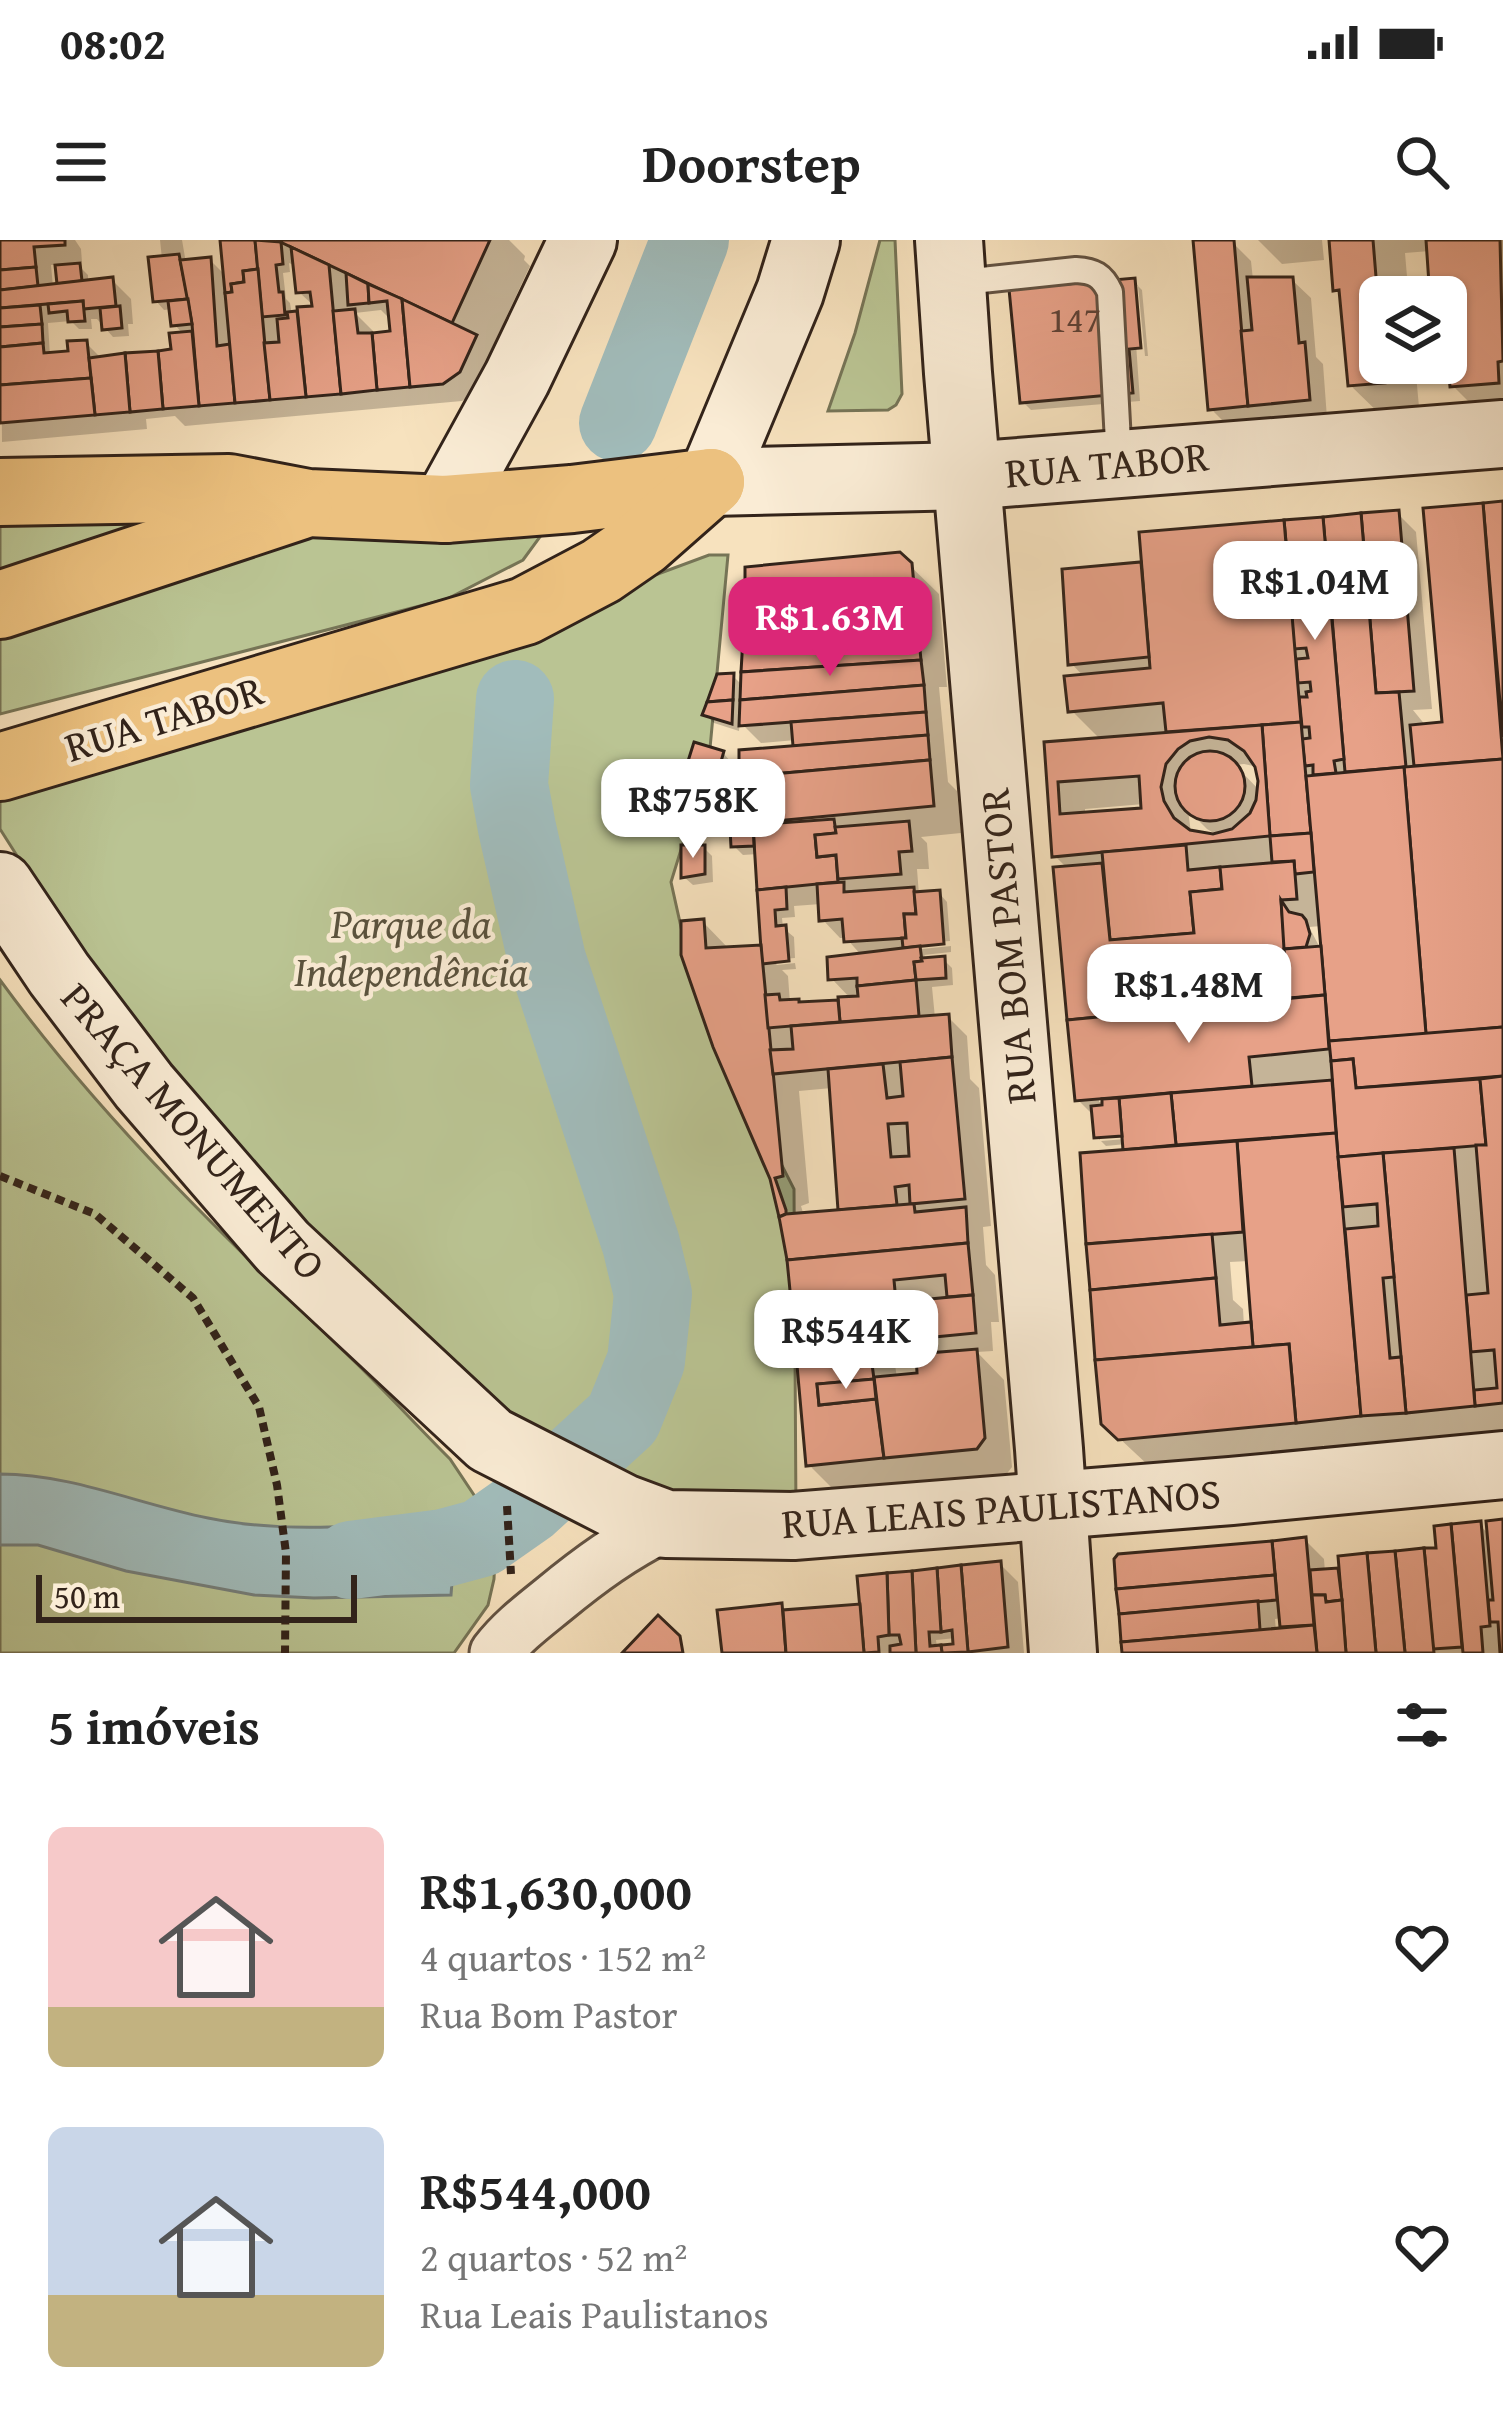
<!DOCTYPE html>
<html lang="pt">
<head>
<meta charset="utf-8">
<style>
	body { margin:0; font-family:"Gentium Book Plus",serif; background:#f2f2f2; color:#222; height:100vh; display:flex; flex-direction:column; font-size:45px; white-space:nowrap }
	* { box-sizing:border-box; margin:0 }
	p { font-size:39px; color:#767676 }
	.icon { flex:none; width:66px; height:66px; fill:none; stroke:currentColor; stroke-width:2; stroke-linecap:round; stroke-linejoin:round }
	.map { position:relative; height:1413px; overflow:hidden }
	.details { display:flex; flex-direction:column; background:#fff; flex:1 }
	.details>* { flex:none }
	.controls { position:absolute; left:1359px; top:36px; display:grid; gap:24px }
	.controls a { display:grid; place-items:center; width:108px; height:108px; border-radius:18px; background:#fff; box-shadow:0 3px 9px #0004; font-size:60px }
	.scale { position:absolute; left:36px; bottom:30px; width:321px; box-sizing:border-box; padding-left:12px; border:6px solid #32231a; border-top:0; font-size:33px; line-height:42px; white-space:nowrap; color:#32231a; -webkit-text-stroke:9px #faecd5; paint-order:stroke }
	.price { position:absolute; translate:-50% -102px; padding:0 27px; border-radius:24px; background:#fff; color:#222; font-size:39px; line-height:78px; filter:drop-shadow(0 3px 6px #0008) }
	.price::after { content:''; position:absolute; left:50%; top:72px; width:36px; height:27px; margin-left:-18px; background:inherit; clip-path:polygon(0 0,100% 0,50% 100%) }
	.price.on { background:#db2777; color:#fff }
	ul { padding:0; list-style:none }
	li { display:flex; align-items:center; gap:36px; height:300px; padding:0 48px }
	li span { display:grid; place-items:center; flex:none; width:336px; height:240px; border-radius:18px; color:#555 }
	li>.icon { margin-inline-start:auto }
	span .icon { width:144px; height:144px; fill:#fffc; stroke-width:1 }
	li b { font-size:51px }
	h2 { display:flex; justify-content:space-between; align-items:center; height:144px; padding:0 48px; font-size:51px }
	.status { display:flex; justify-content:space-between; align-items:center; height:84px; padding:0 60px; background:#fff; direction:ltr }
	.status svg { height:33px; fill:currentColor }
	header { display:flex; justify-content:space-between; align-items:center; height:156px; padding:0 48px; background:#fff; font-size:54px; font-weight:600 }
	.map>svg:first-child { display:block }
	.green { fill:#bac493; stroke:#767456; stroke-width:3 }
	.water { fill:#a1bcbb; stroke:#757f7b; stroke-width:3 }
	.shadow { fill:#0003; fill-rule:evenodd }
	.lines { fill:none; stroke-linecap:round; stroke-linejoin:round }
	.river { stroke:#a1bcbb; stroke-width:78 }
	.building { fill:#e7a188; stroke:#32231a; stroke-width:3; fill-rule:evenodd }
	.lane-casing { stroke:#635343; stroke-width:30 }
	.street-casing { stroke:#635343; stroke-width:57 }
	.secondary-casing { stroke:#32231a; stroke-width:72 }
	.primary-casing { stroke:#32231a; stroke-width:72 }
	.path { stroke:#32231a; stroke-width:8; stroke-dasharray:9 6; stroke-linecap:butt }
	.lane { stroke:#faecd5; stroke-width:24 }
	.street { stroke:#faecd5; stroke-width:51 }
	.secondary { stroke:#faecd5; stroke-width:66 }
	.primary { stroke:#ecc17f; stroke-width:66 }
	.labels { text-anchor:middle; stroke-width:9; stroke-linejoin:round; paint-order:stroke }
	.number-label { font-size:36px; fill:#5f4236 }
	.street-label { font-size:42px; fill:#32231a; stroke:#faecd5 }
	.park-label { font-size:42px; font-style:italic; fill:#5b533e; stroke:#faecd5 }
</style>
</head>
<body>
<div class="status"><b>08:02</b><svg viewBox="0 0 49 12"><path d="M0 12V9h3v3zM5 12V6h3v6zM10 12V3h3v9zM15 12V0h3v12zM26 1h20v11H26zM47 4h2v5h-2z"/></svg></div>
<header><svg class="icon" aria-label="menu" viewBox="0 0 24 24"><path d="M4 6h16M4 12h16M4 18h16"/></svg>Doorstep<svg class="icon" aria-label="search" viewBox="0 0 24 24"><circle cx="10" cy="10" r="6"/><path d="M15 15l6 6"/></svg></header>
<div class="map">
<svg width="1503" height="1413" viewBox="0 0 1503 1413">
	<rect width="100%" height="100%" fill="#f7e2be"/>
	<filter id="stains"><feTurbulence type="fractalNoise" baseFrequency=".00167" numOctaves="4"/><feColorMatrix values="0 0 0 0 .2 0 0 0 0 .09 0 0 0 0 .02 0 0 0 .5 -.17"/></filter>
	<radialGradient id="worn" r=".72"><stop offset=".6" stop-color="#630" stop-opacity="0"/><stop offset="1" stop-color="#630" stop-opacity=".3"/></radialGradient>
	<g class="green">
		<path d="M880,0H895L902,154L896,165L888,170L828,171L855,93Z"/>
		<path d="M0,272L545,290L523,320L447,359L0,474Z"/>
		<path d="M709,315H728L709,519L671,642L697,759L794,949L796,1275L753,1276L527,1213L224,903L124,784L0,589V534L604,354Z"/>
		<path d="M0,740C102,880 228,1001 354,1121C387,1153 418,1187 450,1219L490,1279L495,1313L494,1339L488,1365L454,1413H0Z"/>
	</g>
	<path class="water" d="M0,1234C71,1234 138,1264 208,1278C289,1295 375,1285 457,1278L451,1355L314,1358L254,1355L126,1331L38,1305H0Z"/>
	<g class="shadow">
		<path d="M0,0H75L81,9L82,22L76,23L88,35V43L112,40L131,59L133,84H128L129,96L113,97L97,79H91L92,89H79L71,81L48,83L50,116L71,114L86,103L102,119L174,112L184,95L174,84L172,69L164,70L156,61L162,19L160,0H182L186,23L210,20L227,37L223,0H509L525,16L524,20L530,26L490,112L494,116L478,150L462,161L185,186L175,176L146,179L147,189L2,202ZM289,23L296,26L299,52L316,68L292,75L290,63L286,59L283,33L290,32ZM51,25H58L60,46L53,47ZM381,70L392,81L393,93L373,95V91L355,73Z"/>
		<path d="M1196,0L1232,2L1251,21L1253,40H1292L1311,58L1316,117L1323,124L1327,178L1230,188L1211,169Z"/>
		<path d="M1258,0H1322L1324,20L1282,24Z"/>
		<path d="M1332,0H1503V172L1481,174L1453,146V139L1440,126L1439,123H1446V57H1380V123H1415L1420,178L1387,181L1350,145L1343,56L1336,49ZM1430,11L1433,46L1408,48L1405,13Z"/>
		<path d="M1133,41L1142,50L1148,116H1145L1138,46H1132L1140,161L1031,170L1023,162Z"/>
		<path d="M1503,264V1192L1395,1203L1335,1217L1323,1205V1210L1149,1226L1103,1183L1127,912L1126,904L1106,906L1101,901L1137,898V892L1100,895V900L1097,897L1095,877L1078,860L1068,629L1055,616L1047,505L1102,501L1071,470L1084,437L1071,423L1140,326L1145,330L1142,295L1398,274L1416,292L1432,469L1413,470L1426,486L1445,484L1426,271ZM1244,524L1258,527L1262,553L1235,525ZM1144,564V570L1085,575V569ZM1188,570L1207,589L1222,598L1191,593ZM1322,686L1321,717L1316,710L1318,704L1309,687ZM1127,854L1128,860L1099,862V856ZM1249,1021L1254,1090L1249,1086H1244L1243,1069L1233,1060L1230,1022Z"/>
		<path d="M899,315L939,354L947,447H939L948,542L957,551L961,593L921,597L927,603L929,629H917L919,655L939,653L947,662L950,701L922,703V709L951,706V712L924,715L930,721L943,719L952,728L953,745L932,747L935,778L948,777L967,796L970,839L979,848L991,986L983,987L986,1025L995,1035L999,1082H991L993,1111L977,1112L1004,1140L1012,1227L1005,1236L837,1253L809,1225L818,1093L795,1070L790,1019L772,939L715,805L703,682L730,710L764,708L758,614L743,615L734,606L752,589L746,583L796,509V500L761,503L740,482L739,491L714,483L705,474L733,436L744,447L775,381L748,355ZM821,664L822,679L840,698H846L862,716L831,738L852,760L842,767L837,763H790L788,736L782,730L796,729L795,723L777,725L772,720L795,718L794,697L783,688L782,678L795,677L794,666ZM832,848L841,973L804,976L801,966L809,963L799,851ZM870,1093H880L889,1101L897,1100L915,1118H919L920,1136L897,1138L894,1118Z"/>
		<path d="M723,513L731,522L724,550L696,542L687,533Z"/>
		<path d="M704,608L712,616L713,642L693,645L684,637Z"/>
		<path d="M1503,1282V1413H1125L1119,1317L1305,1300L1324,1319L1325,1332L1337,1331L1342,1336L1439,1310L1437,1288L1479,1285L1490,1295ZM1282,1378L1283,1390L1276,1391L1275,1379Z"/>
		<path d="M1000,1324L1018,1342L1024,1413H725L781,1366L788,1372L863,1367ZM956,1398V1407L937,1408L936,1400Z"/>
	</g>
	<g class="lines">
		<g class="river">
			<path d="M618,183L690,0"/>
			<path d="M351,1320L444,1308L481,1298L528,1265L623,1178L646,1121L653,1054L641,1004L547,720L517,588L509,545L515,459"/>
		</g>
	</g>
	<g class="building">
		<path d="M0,0H65V5L34,7L36,27L0,30Z"/>
		<path d="M220,0H255L258,29L243,31L244,42L231,44L232,52L225,53Z"/>
		<path d="M255,0L281,2L283,24L276,25L279,52H283L285,75L262,77Z"/>
		<path d="M276,0H490L452,83Z"/>
		<path d="M1193,0H1234L1248,166L1208,170Z"/>
		<path d="M1329,0H1373L1380,86V123H1383L1385,143L1348,146L1339,50L1333,51Z"/>
		<path d="M1426,0H1500L1503,121L1498,122L1499,143L1450,147L1448,125L1437,127L1436,123H1446V57H1408L1407,45L1429,44Z"/>
		<path d="M291,7L329,25L341,154L306,157L297,67L312,66L310,52L296,53Z"/>
		<path d="M179,14L188,59L153,62L148,17Z"/>
		<path d="M211,17L217,106L230,104L235,163L199,166L192,84L180,20Z"/>
		<path d="M80,23L82,41L57,44L55,25Z"/>
		<path d="M36,27L38,46L0,50V30Z"/>
		<path d="M258,29L270,160L235,163L225,53L232,52L231,44L244,42L243,31Z"/>
		<path d="M346,33L368,44L369,63L348,65Z"/>
		<path d="M113,37L116,66L83,69V61L0,68V50Z"/>
		<path d="M1247,37H1293L1299,103L1305,102L1310,160L1248,166L1241,91L1252,90Z"/>
		<path d="M1135,38L1141,108L1129,109L1133,153L1020,163L1009,49Z"/>
		<path d="M368,44L402,59L410,147L377,150L372,93L390,91L387,61L369,63Z"/>
		<path d="M188,59L192,84L171,86L168,61Z"/>
		<path d="M402,59L477,95L460,132L443,144L410,147Z"/>
		<path d="M83,61L85,81L68,82L67,71L49,73L48,64Z"/>
		<path d="M40,65L42,84L0,87V68Z"/>
		<path d="M120,66L122,88L102,90L100,68Z"/>
		<path d="M355,69L358,93H372L377,150L341,154L333,71Z"/>
		<path d="M297,71L306,157L270,160L264,103L279,102L277,79L288,78L287,72Z"/>
		<path d="M42,84L43,103L0,107V87Z"/>
		<path d="M192,91L199,166L163,169L158,111L171,109L169,93Z"/>
		<path d="M87,100L91,138L0,145V107L43,103L44,113L68,111L67,101Z"/>
		<path d="M158,111L163,169L130,172L125,113Z"/>
		<path d="M125,113L130,172L95,175L89,118Z"/>
		<path d="M91,138L95,175L0,183V145Z"/>
		<path d="M1503,261V497L1483,263Z"/>
		<path d="M1483,263L1503,519L1414,526L1410,485L1442,482L1423,268Z"/>
		<path d="M1399,270L1414,451L1376,453L1361,273Z"/>
		<path d="M1361,273L1376,453L1399,452L1406,527L1345,532L1331,366L1340,365L1338,337L1328,338L1323,277Z"/>
		<path d="M1323,277L1344,519L1334,521L1336,533L1313,535V525L1305,526L1302,499L1310,498L1309,487H1302L1299,457H1307L1306,452L1311,451L1310,442L1298,443L1296,419L1308,418L1306,408L1294,409L1291,364L1310,363L1309,356L1291,357L1284,280Z"/>
		<path d="M1284,280L1301,482L1166,492L1163,463L1068,472L1064,436L1150,428L1139,292Z"/>
		<path d="M900,312L912,323L916,368L772,379L770,354L745,356V327Z"/>
		<path d="M1141,322L1149,417L1068,425L1062,329Z"/>
		<path d="M916,368L921,420L741,432L744,381Z"/>
		<path d="M921,420L924,445L740,460L741,432Z"/>
		<path d="M734,433L733,460L707,462L717,434Z"/>
		<path d="M924,445L926,472L739,486L740,460Z"/>
		<path d="M733,460L732,484L702,475L707,462Z"/>
		<path d="M926,472L928,495L793,506L791,482Z"/>
		<path d="M1301,482L1311,593L1270,596L1262,485Z"/>
		<path d="M1262,485L1270,596L1052,617L1044,502ZM1209,497L1228,500L1244,511L1255,527L1258,541L1256,560L1250,573L1232,589L1213,594L1190,590L1174,578L1164,561L1161,547L1166,524L1178,509L1190,501ZM1139,536L1141,568L1060,574L1058,542Z"/>
		<path d="M928,495L930,520L739,537V510Z"/>
		<path d="M694,502L724,511L715,543L684,534Z"/>
		<circle cx="1210" cy="546" r="35"/>
		<path d="M1503,519V787L1426,794L1404,527Z"/>
		<path d="M930,520L934,566L743,584L739,537Z"/>
		<path d="M1404,527L1426,794L1329,801L1306,536Z"/>
		<path d="M834,579L836,593L815,595L817,617L836,615L838,642L757,650L753,585Z"/>
		<path d="M909,581L912,611L899,612L901,634L838,639L836,615L817,617L815,595L836,593L835,587Z"/>
		<path d="M753,585L754,606L731,607L730,588Z"/>
		<path d="M1311,593L1314,632L1295,634L1294,621L1272,622L1270,596Z"/>
		<path d="M681,605H705V634L681,638Z"/>
		<path d="M1186,605L1188,630L1220,627L1222,649L1190,652L1194,693L1110,700L1102,612Z"/>
		<path d="M1294,621L1297,659L1281,660L1289,758L1199,767L1196,737L1150,741L1152,772L1067,780L1053,627L1102,623L1110,700L1194,693L1190,652L1222,649L1220,627Z"/>
		<path d="M844,642V652L914,647L916,674H904L906,698L844,702L842,679L819,681L817,644Z"/>
		<path d="M786,647L787,669L775,670L776,686L786,685L789,721L762,724L757,650Z"/>
		<path d="M940,650L944,704L903,708L902,698H906L904,674H916L914,652Z"/>
		<path d="M1281,660L1289,672L1302,675L1306,680L1310,694L1306,707L1284,709Z"/>
		<path d="M704,679L706,708L761,705L783,936L775,938L786,970V974L779,977L770,939L713,807L681,715V681Z"/>
		<path d="M920,706L922,721L914,722L916,740L857,746V738L828,740L827,717Z"/>
		<path d="M1321,706L1325,755L1289,758L1284,709Z"/>
		<path d="M945,716L946,738L916,740L914,722L922,721L921,718Z"/>
		<path d="M916,740L919,776L840,782L838,757L858,756L857,746Z"/>
		<path d="M779,754L780,760L799,759V762L838,760L840,782L768,788L765,755Z"/>
		<path d="M1325,755L1329,809L1249,817L1252,846L1075,861L1067,780Z"/>
		<path d="M949,774L952,817L773,834L770,810L793,809L791,786Z"/>
		<path d="M1503,787V836L1356,848L1353,819L1331,821L1329,801Z"/>
		<path d="M952,817L965,959L910,964L909,945L895,947L897,965L838,970L828,829L883,824L887,858L903,856L900,822ZM907,883L909,916L891,917L888,884Z"/>
		<path d="M1353,819L1356,848L1480,839L1486,905L1338,917L1331,821Z"/>
		<path d="M1503,836V1163L1475,1166L1474,1150L1497,1148L1494,1110L1471,1112L1466,1055L1488,1053L1476,905H1486L1480,839Z"/>
		<path d="M1332,840L1336,893L1176,905L1171,853Z"/>
		<path d="M1171,853L1176,905L1123,910L1119,858Z"/>
		<path d="M1119,858L1122,896L1094,898L1091,866L1102,865V859Z"/>
		<path d="M1336,893L1361,1176L1296,1183L1289,1104L1253,1107L1237,901Z"/>
		<path d="M1237,901L1243,992L1086,1004L1080,913Z"/>
		<path d="M1454,908L1475,1166L1406,1173L1383,913Z"/>
		<path d="M1383,913L1394,1037L1383,1038L1390,1118L1401,1117L1406,1173L1361,1176L1345,989L1378,986L1377,964L1343,967L1338,917Z"/>
		<path d="M910,964H914L915,972L966,967L968,1003L787,1020L779,977L786,974Z"/>
		<path d="M1212,994L1216,1038L1090,1050L1086,1004Z"/>
		<path d="M968,1003L973,1055L947,1057L945,1035L894,1040L896,1062L792,1071L787,1020Z"/>
		<path d="M1216,1038L1220,1085L1251,1082L1253,1107L1095,1120L1090,1050Z"/>
		<path d="M973,1055L976,1093L893,1101L891,1082L867,1084L865,1065Z"/>
		<path d="M867,1087L874,1139L817,1144L819,1165L876,1159L884,1218L806,1226L794,1092Z"/>
		<path d="M1289,1104L1296,1183L1118,1200L1101,1184L1095,1120Z"/>
		<path d="M977,1109L985,1198L977,1209L884,1218L874,1137L917,1133L916,1114Z"/>
		<path d="M874,1139L876,1159L819,1165L817,1144Z"/>
		<path d="M1503,1279V1413H1500L1498,1382H1490L1488,1360H1493L1486,1281Z"/>
		<path d="M1481,1281L1490,1386L1481,1387L1483,1413H1463L1451,1284Z"/>
		<path d="M1451,1284L1462,1407L1433,1409L1424,1308H1436L1434,1286Z"/>
		<path d="M1306,1297L1314,1385L1280,1387L1272,1301Z"/>
		<path d="M1272,1301L1275,1335L1116,1349L1114,1319L1118,1314Z"/>
		<path d="M1424,1308L1434,1413H1405L1395,1311Z"/>
		<path d="M1395,1311L1405,1413H1376L1367,1313Z"/>
		<path d="M1367,1313L1376,1413H1346L1338,1316Z"/>
		<path d="M1001,1321L1008,1407L968,1412L961,1325Z"/>
		<path d="M961,1325L968,1412L942,1413L941,1405L953,1404L952,1390L941,1392L937,1328Z"/>
		<path d="M937,1328L941,1392H929L930,1406L941,1405L942,1413H916L912,1331Z"/>
		<path d="M1338,1328L1342,1360L1326,1362L1325,1355H1312L1310,1330Z"/>
		<path d="M912,1331L916,1413H890V1406L901,1404L899,1395H889L887,1333Z"/>
		<path d="M887,1333L889,1395L878,1397L879,1412L864,1413L857,1336Z"/>
		<path d="M1275,1335L1277,1360L1119,1374L1116,1349Z"/>
		<path d="M1312,1355H1325L1326,1362L1342,1360L1346,1413H1317Z"/>
		<path d="M1258,1361L1260,1390L1121,1402L1119,1374Z"/>
		<path d="M782,1363L786,1413H722L717,1370Z"/>
		<path d="M860,1364L864,1413H786L783,1370Z"/>
		<path d="M658,1375L680,1396L683,1413H622Z"/>
		<path d="M1314,1385L1317,1413H1122L1121,1402Z"/>
	</g>
	<g class="lines">
		<g class="lane-casing">
			<path id="lane" d="M954,43L1076,30C1094,31 1102,35 1110,52L1119,221"/>
		</g>
		<g class="street-casing">
			<path id="street" d="M496,1413C512,1392 532,1377 553,1360C593,1327 620,1308 666,1284"/>
		</g>
		<g class="secondary-casing">
			<g id="secondary">
				<path d="M806,0L790,52L711,242L967,236L1503,194"/>
				<path d="M949,0L958,133L1049,1209L1063,1413"/>
				<path d="M445,269L517,138L583,0"/>
				<path d="M0,646L59,734L144,846L283,1007L490,1200L623,1268L666,1284L793,1286L1231,1251L1503,1225"/>
			</g>
		</g>
		<g class="primary-casing">
			<g id="primary">
				<path d="M0,252L229,248L308,263L445,269L572,259L711,242"/>
				<path d="M0,365L299,266"/>
				<path d="M0,527L525,371L601,331L643,302L711,242"/>
			</g>
		</g>
		<g class="path">
			<path d="M0,936L95,974L193,1058L259,1167L277,1245L286,1313L285,1413"/>
			<path d="M507,1266L511,1334"/>
		</g>
		<use href="#lane" class="lane"/>
		<use href="#street" class="street"/>
		<use href="#secondary" class="secondary"/>
		<use href="#primary" class="primary"/>
	</g>
	<g class="labels">
		<g class="number-label">
			<text x="1075" y="92">147</text>
		</g>
		<g class="street-label">
			<text transform="translate(1107 224) rotate(-5)" y="15">RUA TABOR</text>
			<text transform="translate(164 478) rotate(-17)" y="15">RUA TABOR</text>
			<text transform="translate(1007 706) rotate(-95)" y="15">RUA BOM PASTOR</text>
			<text transform="translate(194 891) rotate(49)" y="15">PRAÇA MONUMENTO</text>
			<text transform="translate(1001 1268) rotate(-4)" y="15">RUA LEAIS PAULISTANOS</text>
		</g>
		<g class="park-label">
			<text x="411" y="698">Parque da<tspan x="411" dy="48">Independência</tspan></text>
		</g>
	</g>
	<rect width="100%" height="100%" filter="url(#stains)"/>
	<rect width="100%" height="100%" fill="url(#worn)"/>
</svg>
<div class="controls">
<a><svg class="icon" aria-label="layers" viewBox="0 0 24 24"><path d="M12 4l9 5-9 5-9-5zM3 14l9 5 9-5"/></svg></a>
</div>
<div class="scale">50 m</div>
<b class="price" style="left:1315px;top:403px">R$1.04M</b>
<b class="price on" style="left:830px;top:439px">R$1.63M</b>
<b class="price" style="left:693px;top:621px">R$758K</b>
<b class="price" style="left:1189px;top:806px">R$1.48M</b>
<b class="price" style="left:846px;top:1152px">R$544K</b>
</div>
<section class="details">
<h2>5 imóveis<svg class="icon" aria-label="filters" viewBox="0 0 24 24"><path d="M4 7h16M4 17h16"/><circle cx="9" cy="7" r="2"/><circle cx="15" cy="17" r="2"/></svg></h2>
<ul>
<li><span style="background:linear-gradient(#f6c9c9 75%,#c2b280 0)"><svg class="icon" aria-label="home" viewBox="0 0 24 24"><path d="M3 11l9-7 9 7M6 9v11h12V9"/></svg></span><div><b>R$1,630,000</b><p>4 quartos · 152 m²</p><p>Rua Bom Pastor</p></div><svg class="icon" aria-label="heart" viewBox="0 0 24 24"><path d="M12 20l-8-8c-3-5 5-10 8-4 3-6 11-1 8 4z"/></svg></li>
<li><span style="background:linear-gradient(#c9d6e8 70%,#c2b280 0)"><svg class="icon" aria-label="home" viewBox="0 0 24 24"><path d="M3 11l9-7 9 7M6 9v11h12V9"/></svg></span><div><b>R$544,000</b><p>2 quartos · 52 m²</p><p>Rua Leais Paulistanos</p></div><svg class="icon" aria-label="heart" viewBox="0 0 24 24"><path d="M12 20l-8-8c-3-5 5-10 8-4 3-6 11-1 8 4z"/></svg></li>
</ul>
</section>
</body>
</html>
